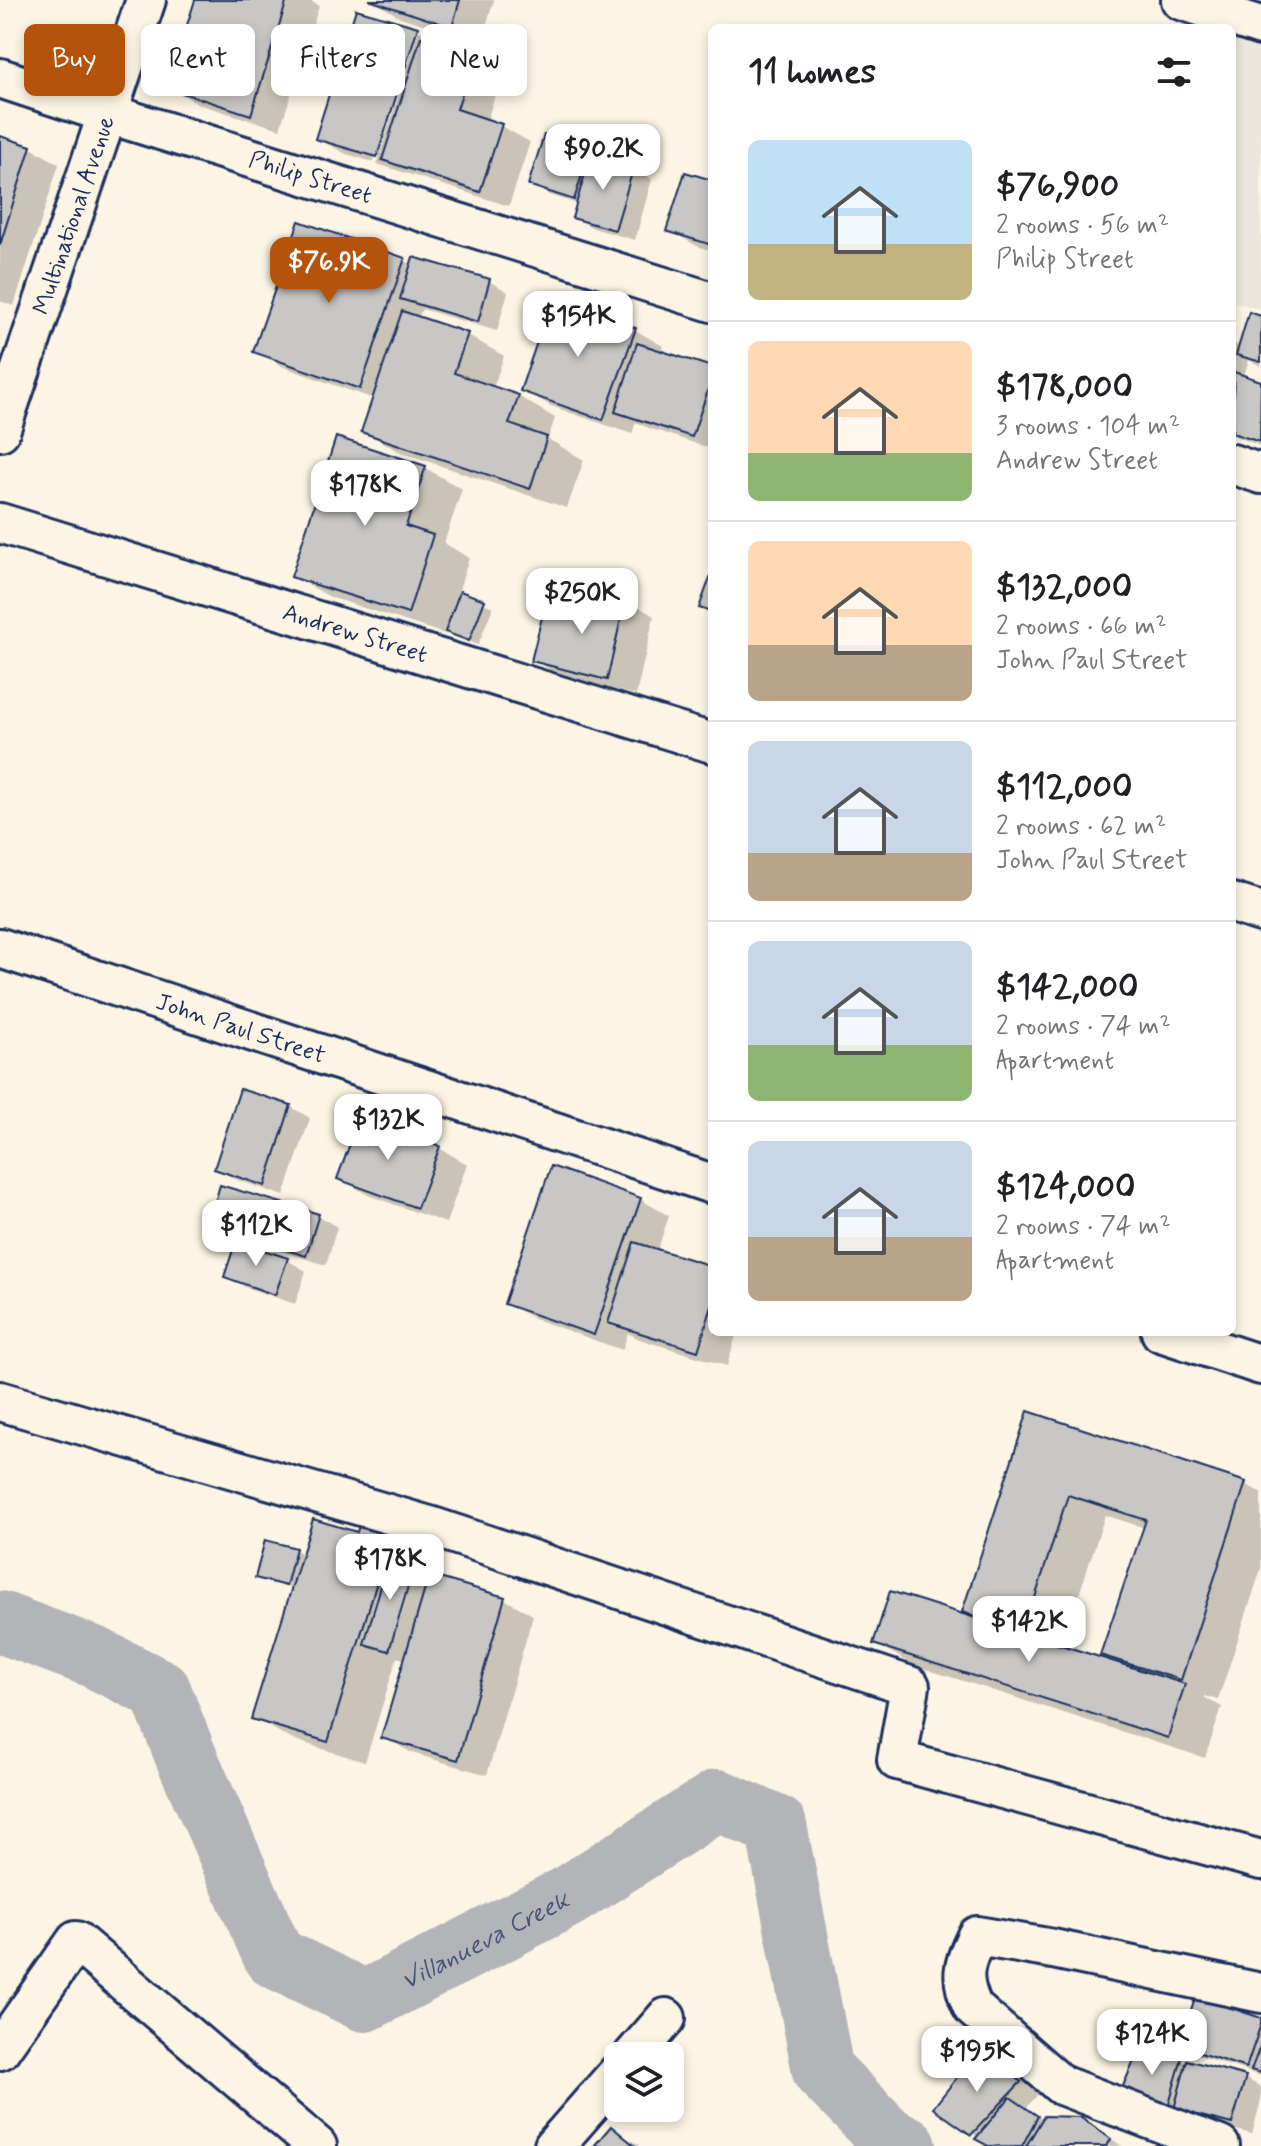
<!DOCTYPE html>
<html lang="en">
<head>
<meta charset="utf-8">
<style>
	body { margin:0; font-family:Mynerve,sans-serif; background:#f2f2f2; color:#202124; height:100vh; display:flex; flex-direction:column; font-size:30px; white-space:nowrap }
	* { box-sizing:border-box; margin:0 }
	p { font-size:26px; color:#757577 }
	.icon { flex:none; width:44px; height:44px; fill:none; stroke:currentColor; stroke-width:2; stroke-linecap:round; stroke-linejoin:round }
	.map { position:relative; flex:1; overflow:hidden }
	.details { position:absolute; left:708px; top:24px; width:528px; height:1312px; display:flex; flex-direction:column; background:#fff; border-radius:12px; box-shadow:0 4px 12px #0003 }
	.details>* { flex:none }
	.hud { position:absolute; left:24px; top:24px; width:564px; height:72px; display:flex; gap:16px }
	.fabs { position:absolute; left:604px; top:2042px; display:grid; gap:16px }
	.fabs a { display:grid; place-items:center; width:80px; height:80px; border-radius:12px; background:#fff; box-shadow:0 4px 12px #0003; font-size:40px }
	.price { position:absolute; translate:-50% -68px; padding:0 18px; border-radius:16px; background:#fff; color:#222; font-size:26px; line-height:52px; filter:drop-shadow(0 2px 4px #0008) }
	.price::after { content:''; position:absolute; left:50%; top:48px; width:24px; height:18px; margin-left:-12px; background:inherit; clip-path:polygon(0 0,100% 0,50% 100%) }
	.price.selected { background:#b45309; color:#fff }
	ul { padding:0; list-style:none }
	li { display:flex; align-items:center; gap:24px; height:200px; padding:0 40px }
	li+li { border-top:2px solid #e0e0e0 }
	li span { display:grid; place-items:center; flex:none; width:224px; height:160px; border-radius:12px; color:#555 }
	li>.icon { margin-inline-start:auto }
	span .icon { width:96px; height:96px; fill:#fffc; stroke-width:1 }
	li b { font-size:34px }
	h2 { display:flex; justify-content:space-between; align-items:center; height:96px; padding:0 40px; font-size:34px }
	.tag { padding:0 28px; border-radius:12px; background:#fff; box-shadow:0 4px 12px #0003; font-size:28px; line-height:72px }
	.tag.selected { background:#b45309; color:#fff }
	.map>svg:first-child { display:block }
	.built { fill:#ece7dc }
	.shadow { fill:#0003; fill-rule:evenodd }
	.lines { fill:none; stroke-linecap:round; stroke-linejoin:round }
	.river { stroke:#b2b4b8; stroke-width:62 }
	.building { fill:#c8c7c6; stroke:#1b2f5e; stroke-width:2 }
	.minor-casing { stroke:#1b2f5e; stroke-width:44 }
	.minor { stroke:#fcf5e5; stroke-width:38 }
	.labels { text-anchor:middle; stroke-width:6; stroke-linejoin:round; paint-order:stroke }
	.street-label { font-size:24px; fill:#1b2f5e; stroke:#fcf5e5 }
	.water-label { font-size:26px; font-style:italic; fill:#485779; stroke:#fcf5e5 }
</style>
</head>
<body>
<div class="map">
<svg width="1261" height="2146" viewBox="0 0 1261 2146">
	<rect width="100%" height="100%" fill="#fcf5e5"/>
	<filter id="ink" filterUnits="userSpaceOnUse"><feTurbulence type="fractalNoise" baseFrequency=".0125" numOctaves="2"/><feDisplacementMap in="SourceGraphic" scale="16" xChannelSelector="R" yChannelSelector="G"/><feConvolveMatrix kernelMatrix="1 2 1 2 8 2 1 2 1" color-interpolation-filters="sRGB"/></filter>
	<g filter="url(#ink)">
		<path class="built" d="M1206,0H1261V310L1232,301V28H1195Z"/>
		<g class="shadow">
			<path d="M197,0H309L319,6L280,129L198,104L169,87Z"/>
			<path d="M371,0H494L481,42L400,17Z"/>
			<path d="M417,29L446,46L474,56L502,72L487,121L501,126L530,142L509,206L377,164L418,33H414L373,162L346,154L317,138Z"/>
			<path d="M0,138L31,148L59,164L14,306L0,301Z"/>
			<path d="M589,151L604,159L633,168L652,179L635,240L593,228L574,217L578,204L549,195L530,184Z"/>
			<path d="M712,182V251L697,246L669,230Z"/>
			<path d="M300,224L404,260L412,265L489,281L508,292L497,331L422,309L418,318L467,335L504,356L493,388L518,396L555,418L548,439L584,460L567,508L400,452L363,431L374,399L284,367L256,351Z"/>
			<path d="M1261,318V366L1249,360L1243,377L1261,383V446L1232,435V342L1240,347Z"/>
			<path d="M635,330L663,346L661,352L712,369V449L646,427L636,422L632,434L551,406L523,390Z"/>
			<path d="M425,468L462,489L444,543L469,558L458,593L493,607L478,645L446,631L445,634L330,597L293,576Z"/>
			<path d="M586,590L626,599L654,616L636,695L562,677L534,660L578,619Z"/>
			<path d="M241,1091L291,1107L310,1118L284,1196L235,1179L216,1168Z"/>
			<path d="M439,1148L467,1164L446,1223L368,1195L339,1178Z"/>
			<path d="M553,1169L641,1200L669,1216L657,1251L712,1268V1332H737L727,1366L639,1339L628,1333L622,1350L535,1319L506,1303Z"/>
			<path d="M318,1216L337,1227L326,1265L229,1236L210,1225Z"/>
			<path d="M287,1260L306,1271L295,1304L245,1287L226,1276Z"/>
			<path d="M1029,1414L1245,1484L1261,1493V1569L1218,1700L1205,1696V1698L1222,1707L1205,1758L913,1665L875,1643L963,1616ZM1105,1515L1145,1528L1103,1654L1118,1663L1062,1647Z"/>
			<path d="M364,1516L432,1546L425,1567L434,1572L432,1578L504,1599L533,1615L487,1775L412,1753L384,1737L406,1660L397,1657L365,1762L291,1739L254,1718L294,1589L267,1582L258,1577L267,1542L296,1550L304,1555L358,1535Z"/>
			<path d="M1261,2020V2076L1201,2056L1182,2045Z"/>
			<path d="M993,2056L1012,2067L1039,2093L1026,2108L1043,2120L1081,2119L1122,2146H992L972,2133Z"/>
			<path d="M1181,2060L1188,2064L1245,2078L1261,2087V2100L1252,2134L1140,2105Z"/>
			<path d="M611,2129L641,2146H597Z"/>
		</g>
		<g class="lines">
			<path class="river" id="s1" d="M0,1622L94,1657L160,1690L185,1754L274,1957L365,2001L567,1897L718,1800L776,1826L823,2071L888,2137L906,2146"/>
		</g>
		<g class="building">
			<path d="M195,0H287L251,115L167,88Z"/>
			<path d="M369,0H460L452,27Z"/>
			<path d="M356,9L418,27L377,157L315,139Z"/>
			<path d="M421,37L475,54L457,109L502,124L480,192L382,160Z"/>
			<path d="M544,135L590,149L574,200L528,185Z"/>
			<path d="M0,136L31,146L0,245Z"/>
			<path d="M591,153L634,166L615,230L572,218Z"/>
			<path d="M685,172L712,180V245L666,231Z"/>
			<path d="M299,221L405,258L360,389L253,352Z"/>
			<path d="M413,257L490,279L478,322L400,299Z"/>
			<path d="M552,299L636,328L603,420L520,391Z"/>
			<path d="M402,311L468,333L454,373L519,395L509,424L547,437L530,489L361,432Z"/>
			<path d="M1249,312L1261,316V362L1236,355Z"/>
			<path d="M637,343L712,367V378L692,437L615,412Z"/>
			<path d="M1234,372L1261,381L1260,442L1232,433Z"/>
			<path d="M336,437L426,466L406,526L433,535L408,614L291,577Z"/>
			<path d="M712,572V612L699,608Z"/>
			<path d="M584,588L626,597L607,680L531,661L544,609L577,617Z"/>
			<path d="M460,591L485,600L469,641L445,632Z"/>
			<path d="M240,1089L291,1105L265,1186L214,1169Z"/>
			<path d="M360,1117L440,1146L417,1208L337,1179Z"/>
			<path d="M551,1166L641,1198L594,1335L504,1304Z"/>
			<path d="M220,1185L319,1214L306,1256L208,1226Z"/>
			<path d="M236,1241L288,1258L275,1295L224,1277Z"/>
			<path d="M634,1242L712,1266V1306L698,1351L608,1323Z"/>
			<path d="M1028,1411L1246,1482L1181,1680L1100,1655L1146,1520L1068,1495L1024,1632L962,1612Z"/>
			<path d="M363,1513L395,1523L328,1742L251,1719L313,1519L357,1532Z"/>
			<path d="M265,1540L296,1548L286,1586L255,1578Z"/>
			<path d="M391,1552L416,1559L389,1651L364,1644Z"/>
			<path d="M429,1575L505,1597L458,1760L381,1738Z"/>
			<path d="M890,1591L1185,1684L1168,1738L873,1644Z"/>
			<path d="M1196,1996L1261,2018V2024L1246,2068L1179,2046Z"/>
			<path d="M1142,2043L1182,2058L1167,2110L1119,2095Z"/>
			<path d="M1261,2044V2073L1251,2070Z"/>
			<path d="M993,2054L1021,2082L971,2135L933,2108L959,2075Z"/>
			<path d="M1187,2060L1246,2076L1232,2124L1174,2109Z"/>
			<path d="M1010,2097L1038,2116L1022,2146H988L975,2139Z"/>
			<path d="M1044,2116L1081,2117L1111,2139L1107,2146H1026Z"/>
			<path d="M611,2126L635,2146H594Z"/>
		</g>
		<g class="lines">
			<g class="minor-casing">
				<g id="minor">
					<path d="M1181,0L1261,26"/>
					<path id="s2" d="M0,78L106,113L712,302"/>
					<path id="s3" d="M0,431L146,0"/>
					<path d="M1232,464L1261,474"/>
					<path id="s4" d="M0,523L712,743"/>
					<path d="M1232,903L1261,912"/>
					<path id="s5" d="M0,948L712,1184"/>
					<path d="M1161,1332L1261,1365"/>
					<path d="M0,1401L433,1527L910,1686L897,1760L1261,1860"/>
					<path d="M0,2050L76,1941L317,2146"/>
					<path d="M633,2056L666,2018"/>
					<path d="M554,2146L618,2073"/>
					<path d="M1220,2146L1061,2085L973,2008C959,1978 963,1965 977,1936L1053,1949L1261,1993"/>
				</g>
			</g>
			<use href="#minor" class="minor"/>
		</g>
	</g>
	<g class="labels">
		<g class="street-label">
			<text dy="8" stroke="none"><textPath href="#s2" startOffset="326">Philip Street</textPath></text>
			<text dy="8" stroke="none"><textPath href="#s3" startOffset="228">Multinational Avenue</textPath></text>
			<text dy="8" stroke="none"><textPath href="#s4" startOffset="372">Andrew Street</textPath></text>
			<text dy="8" stroke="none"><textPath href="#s5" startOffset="254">John Paul Street</textPath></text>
		</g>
		<g class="water-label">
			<text dy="9" stroke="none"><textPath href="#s1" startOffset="700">Villanueva Creek</textPath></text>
		</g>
	</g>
</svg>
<div class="fabs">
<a><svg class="icon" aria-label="layers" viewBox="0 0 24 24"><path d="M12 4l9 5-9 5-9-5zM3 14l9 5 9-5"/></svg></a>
</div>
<b class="price" style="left:603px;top:192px">$90.2K</b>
<b class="price selected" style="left:329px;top:305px">$76.9K</b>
<b class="price" style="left:578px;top:359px">$154K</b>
<b class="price" style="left:365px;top:528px">$178K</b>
<b class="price" style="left:582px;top:636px">$250K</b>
<b class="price" style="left:388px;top:1162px">$132K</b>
<b class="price" style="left:256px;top:1268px">$112K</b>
<b class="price" style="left:390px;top:1602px">$178K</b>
<b class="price" style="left:1029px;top:1664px">$142K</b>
<b class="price" style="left:1152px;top:2077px">$124K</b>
<b class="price" style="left:977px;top:2094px">$195K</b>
<div class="hud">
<a class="tag selected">Buy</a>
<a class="tag">Rent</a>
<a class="tag">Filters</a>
<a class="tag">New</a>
</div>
<section class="details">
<h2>11 homes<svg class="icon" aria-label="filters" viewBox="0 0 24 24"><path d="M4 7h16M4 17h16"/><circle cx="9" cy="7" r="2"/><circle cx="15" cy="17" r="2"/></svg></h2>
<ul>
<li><span style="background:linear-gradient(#bfe0f5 65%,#c2b280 0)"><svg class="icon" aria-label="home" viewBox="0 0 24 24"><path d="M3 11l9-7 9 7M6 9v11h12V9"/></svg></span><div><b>$76,900</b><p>2 rooms · 56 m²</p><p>Philip Street</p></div></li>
<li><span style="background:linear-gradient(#ffd9b3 70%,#8fb573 0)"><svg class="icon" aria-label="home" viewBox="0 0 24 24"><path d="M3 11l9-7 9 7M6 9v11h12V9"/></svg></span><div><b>$178,000</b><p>3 rooms · 104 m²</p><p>Andrew Street</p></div></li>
<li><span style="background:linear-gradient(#ffd9b3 65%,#b9a48a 0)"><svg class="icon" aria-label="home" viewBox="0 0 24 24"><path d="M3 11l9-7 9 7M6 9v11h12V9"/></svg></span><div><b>$132,000</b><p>2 rooms · 66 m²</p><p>John Paul Street</p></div></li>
<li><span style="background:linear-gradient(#c9d6e8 70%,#b9a48a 0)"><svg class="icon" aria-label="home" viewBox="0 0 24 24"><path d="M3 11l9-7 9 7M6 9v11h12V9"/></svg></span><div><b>$112,000</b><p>2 rooms · 62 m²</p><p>John Paul Street</p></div></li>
<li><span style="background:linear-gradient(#c9d6e8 65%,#8fb573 0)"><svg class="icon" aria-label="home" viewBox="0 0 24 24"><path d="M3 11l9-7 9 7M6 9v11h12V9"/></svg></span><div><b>$142,000</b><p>2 rooms · 74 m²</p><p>Apartment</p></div></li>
<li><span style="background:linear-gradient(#c9d6e8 60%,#b9a48a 0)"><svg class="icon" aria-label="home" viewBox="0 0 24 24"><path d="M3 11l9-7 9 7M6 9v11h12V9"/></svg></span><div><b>$124,000</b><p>2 rooms · 74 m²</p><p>Apartment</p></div></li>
</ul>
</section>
</div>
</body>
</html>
